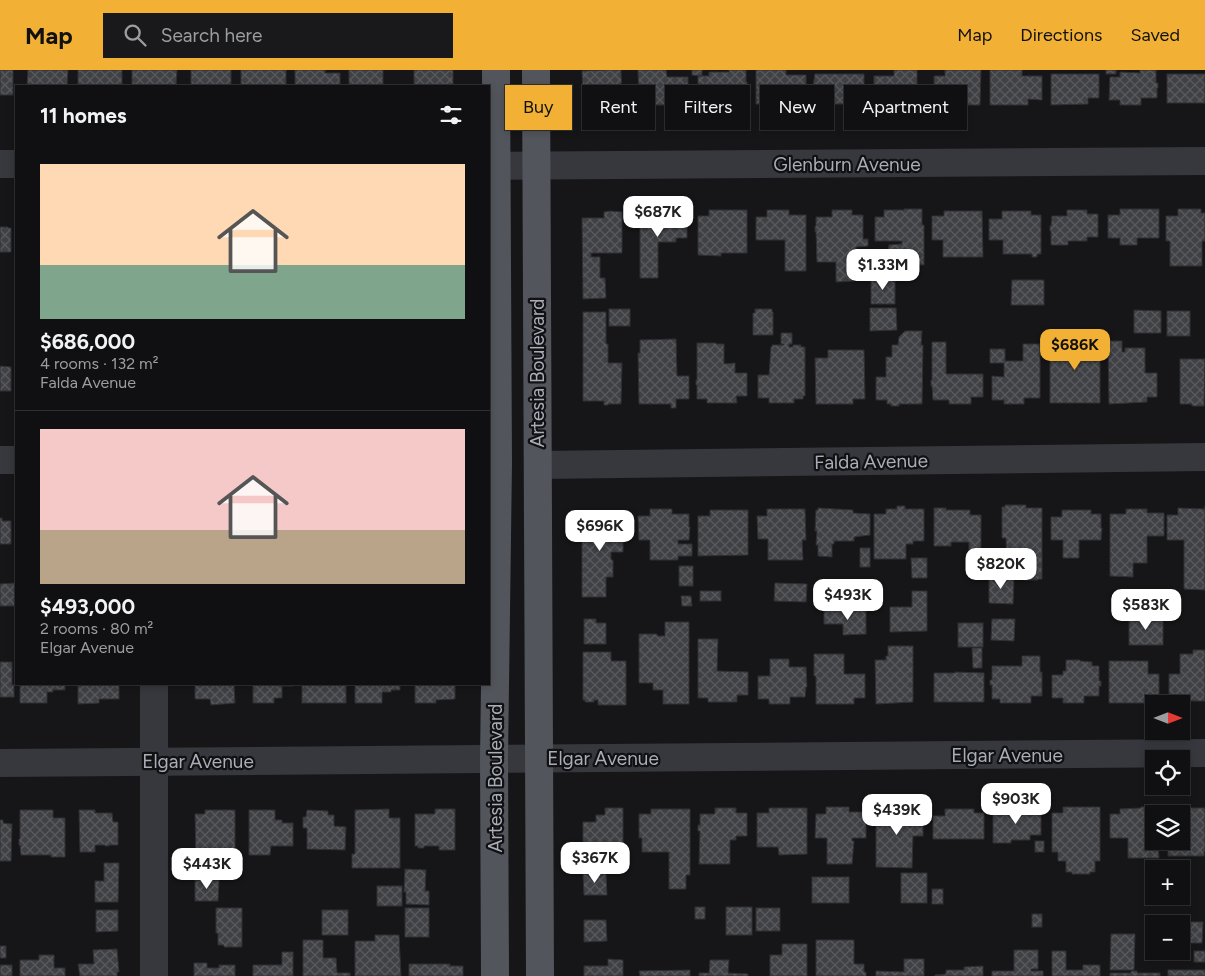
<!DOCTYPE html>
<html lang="en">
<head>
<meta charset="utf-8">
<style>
	body { margin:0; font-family:Figtree,sans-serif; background:#19191b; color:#f1f3f6; height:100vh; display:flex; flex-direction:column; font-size:19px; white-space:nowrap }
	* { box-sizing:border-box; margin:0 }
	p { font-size:16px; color:#9c9d9f }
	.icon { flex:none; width:28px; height:28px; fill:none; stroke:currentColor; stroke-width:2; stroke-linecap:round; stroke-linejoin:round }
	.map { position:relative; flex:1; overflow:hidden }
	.details { position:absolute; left:15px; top:15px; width:475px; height:600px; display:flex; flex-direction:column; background:#101012; border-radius:0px; box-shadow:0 2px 8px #0003,0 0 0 1px #303032 }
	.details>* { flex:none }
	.hud { position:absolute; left:505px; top:15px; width:475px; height:45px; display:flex; gap:10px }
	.needle { width:32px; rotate:90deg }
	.tools { position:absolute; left:1145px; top:625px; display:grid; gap:10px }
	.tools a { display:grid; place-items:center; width:45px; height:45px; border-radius:0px; background:#101012; box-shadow:0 2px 8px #0003,0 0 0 1px #303032; font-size:25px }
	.price { position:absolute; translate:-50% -42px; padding:0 11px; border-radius:10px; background:#fff; color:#222; font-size:16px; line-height:32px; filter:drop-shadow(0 1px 2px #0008) }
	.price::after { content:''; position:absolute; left:50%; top:30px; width:15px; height:11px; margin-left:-8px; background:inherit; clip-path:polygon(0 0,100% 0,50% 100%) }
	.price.selected { background:#f2b134; color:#111 }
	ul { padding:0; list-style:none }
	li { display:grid; align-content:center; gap:10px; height:265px; padding:0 25px }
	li+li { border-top:1px solid #303032 }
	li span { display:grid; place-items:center; height:155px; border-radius:0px; color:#555 }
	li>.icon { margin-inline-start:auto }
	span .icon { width:90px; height:90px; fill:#fffc; stroke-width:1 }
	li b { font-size:21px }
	h2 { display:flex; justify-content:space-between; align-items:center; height:60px; padding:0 25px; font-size:21px }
	.chip { padding:0 18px; border-radius:0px; background:#101012; box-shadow:0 2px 8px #0003,0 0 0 1px #303032; font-size:18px; line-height:45px }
	.chip.selected { background:#f2b134; color:#111 }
	header { display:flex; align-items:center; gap:30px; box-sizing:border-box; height:70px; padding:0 25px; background:#f2b134; color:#111 }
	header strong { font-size:24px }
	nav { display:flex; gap:28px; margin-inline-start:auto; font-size:18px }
	.search { width:350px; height:45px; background:#19191b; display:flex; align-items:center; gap:12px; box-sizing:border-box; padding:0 18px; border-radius:0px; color:#9c9d9f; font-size:19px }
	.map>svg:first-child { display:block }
	.building { fill:url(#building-cross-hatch); stroke:#303034 }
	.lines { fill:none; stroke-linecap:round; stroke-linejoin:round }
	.street { stroke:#37383d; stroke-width:28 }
	.primary { stroke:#53555c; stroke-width:28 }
	.labels { text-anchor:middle; stroke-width:4.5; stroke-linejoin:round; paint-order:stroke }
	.street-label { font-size:19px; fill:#a8adb8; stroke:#111113 }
</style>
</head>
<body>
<header>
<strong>Map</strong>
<div class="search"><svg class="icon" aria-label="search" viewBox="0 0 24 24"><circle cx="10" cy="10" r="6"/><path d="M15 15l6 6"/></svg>Search here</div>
<nav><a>Map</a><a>Directions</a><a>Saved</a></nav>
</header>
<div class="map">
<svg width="1205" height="906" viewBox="0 0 1205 906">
	<defs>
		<pattern id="building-cross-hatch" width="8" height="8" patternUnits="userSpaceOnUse" patternTransform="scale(1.25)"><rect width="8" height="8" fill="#404145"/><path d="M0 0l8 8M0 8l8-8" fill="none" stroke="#595a5e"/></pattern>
	</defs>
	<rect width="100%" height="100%" fill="#161618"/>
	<g class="building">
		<rect x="0" y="0" width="13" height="25"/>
		<path d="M28,0H68L67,16H27Z"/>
		<rect x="78" y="0" width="44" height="16"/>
		<path d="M132,0H177L176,16H132Z"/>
		<rect x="191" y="0" width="40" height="16"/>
		<rect x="241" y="0" width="45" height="16"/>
		<path d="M295,0H325V3H340V16H295Z"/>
		<rect x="349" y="0" width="34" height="16"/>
		<rect x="414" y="0" width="39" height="16"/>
		<path d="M607,0H621L622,35L598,36V31H583L582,1Z"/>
		<path d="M638,0H666L667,7H688V30H676V35H639Z"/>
		<path d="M692,0H702V6L692,5Z"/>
		<path d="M729,0H746V12H747V18H746V28H735V34H709V29H698V6H709V2H729Z"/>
		<path d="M756,0H786V5H806V29H794V34H756Z"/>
		<path d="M894,0H917V29H912L911,35H874V6H894Z"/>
		<path d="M945,0H981L980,35H943V29H934V6H945Z"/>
		<path d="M990,0H1022V6H1042V30L1028,29V35H990Z"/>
		<rect x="1106" y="0" width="10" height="4"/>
		<path d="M1140,0H1156V13H1158V18H1157V28H1141V35H1120V30H1109L1110,7H1120V2L1140,3Z"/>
		<path d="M815,4H864V27H853V34H825V29H815V16H813Z"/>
		<path d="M1051,4H1099V28H1088V34L1051,35Z"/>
		<rect x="1167" y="4" width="38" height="29"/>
		<path d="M904,139H922V155H924V195L895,194L888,183L889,175L902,174V171H875V147H884V140H904Z"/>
		<path d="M1120,139H1159V168H1137V175H1120V168H1108V145H1120Z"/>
		<path d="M1178,139H1201V143H1205V171H1202V196H1170V171H1166V146H1178Z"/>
		<path d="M709,140H747V183H721V186L698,185V146H709Z"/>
		<path d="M767,140H789V145H806V201H785V170H756V147H767Z"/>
		<path d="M832,140H852V145H863V169H868V176L856,177V185H852L854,211L836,212V192H817L816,162H815V156H816V147H832Z"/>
		<path d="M1067,140H1087V144H1098V167H1087V171H1068V175H1051V161H1050V156H1051L1052,146H1067Z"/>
		<path d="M610,141L622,142V183H591V187H600V208H605L606,228L583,229L582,148H604V142Z"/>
		<path d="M656,141H676V145H687V168H676V172H658V208H640V146H656Z"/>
		<path d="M944,141H982L983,187H943V170H932V146H944Z"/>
		<path d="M1002,141H1031V145H1041V184H1037V187H1032V184H1003V170H989V149H1002Z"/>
		<path d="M0,157H8V158H11V182H0Z"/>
		<path d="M874,207H892V211H895V234H871V210H874Z"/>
		<path d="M1012,210H1044V235H1011Z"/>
		<path d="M870,238H896L897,260L870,261Z"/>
		<rect x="609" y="239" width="21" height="17"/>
		<path d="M755,239H772V242H773V265H753V243H755Z"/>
		<path d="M1134,240L1161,241V263H1134Z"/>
		<rect x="1167" y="241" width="23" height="25"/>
		<path d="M583,242H606V274H608V293H622L621,334H608V335H604V331H583Z"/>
		<path d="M905,261H922L921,275H923L922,334H899V336H891V334H887V330H876V307H886V287H892V275H898L899,267Z"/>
		<path d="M781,263H792V274H789V277H793V275H801V277H805V326H803V329H794V333H769V328H758V305H769L771,277H772V275H784V274H781Z"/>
		<path d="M1050,268H1099V280H1100V333H1050Z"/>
		<path d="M676,269L677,306H689V329H676V338H671V334H639L638,283H640V270Z"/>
		<path d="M1108,271H1122V282H1125V278H1145V303H1157V327H1147V332L1109,334Z"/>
		<path d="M932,272H946V304H983V327H971V334H949V330H933L932,316H931V310H932Z"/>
		<path d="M697,273H716V274H724V294L735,293V303H747V326H736L737,333H707V329H697V315H696V310H697Z"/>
		<path d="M1023,274H1040V328H1024V334H1004V330H992V306L1004,307V293H990V279H1005V291H1023Z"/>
		<path d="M828,280H864L865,329H853V334H816L815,288H828Z"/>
		<path d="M1180,289H1205L1204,336H1192V334H1180Z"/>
		<path d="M0,296L11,297V321H0Z"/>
		<path d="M1005,435H1026V438H1042V509H1038V510H1025V509H1021L1020,502H1007L1006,468H1002V437H1005Z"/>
		<path d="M897,436H905V439H924V471H913V474H906V489H874V444H886V439H897Z"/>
		<path d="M1205,436V520L1184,519V470H1167V445H1178V438L1205,439Z"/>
		<path d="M818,438L853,440V443L870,444V465L854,467V471H834V474H832V487L818,486V475H816L817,461H815L816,440H818Z"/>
		<path d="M934,438H946V440H970V445H981V485H969V472H951V476H934Z"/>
		<path d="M650,439H672V444H689V457H690L689,470H678V474H692V486H678V490H650V470H639L638,446H650Z"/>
		<path d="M767,439H805L806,470H802L803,490H768V469H758L757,446H767Z"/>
		<path d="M1126,439H1147V443H1164V466H1147V493H1133V507L1110,506V444H1126Z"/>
		<path d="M710,440H748V485L698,486V446H710Z"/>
		<path d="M1062,440H1091V444H1101V458H1102L1101,470H1079V488H1063V470H1051V447H1062Z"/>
		<path d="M604,442H623V482H611V490H613V507H606V527H582V454H597V447H604Z"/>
		<path d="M0,448H2V451H11V474H0Z"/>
		<rect x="860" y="478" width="10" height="19"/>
		<path d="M911,488H927V508H912Z"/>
		<rect x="679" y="496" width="14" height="20"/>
		<path d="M989,507H1014L1013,534L989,533Z"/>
		<path d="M15,513V536H0V514Z"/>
		<path d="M775,513L807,514L806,532L774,531Z"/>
		<rect x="700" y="521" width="21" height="10"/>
		<path d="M912,521H927V561L890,562V537H912Z"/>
		<path d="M681,526H691L692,536H682Z"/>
		<path d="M824,540H866V564L843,565V554H824Z"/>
		<rect x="1129" y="547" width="34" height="28"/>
		<path d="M584,549H596V553H606V574H584Z"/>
		<path d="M992,549H1015L1014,571L991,570Z"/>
		<path d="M665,552H689V634H663V620H653V613H639V564H657V566H665Z"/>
		<rect x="958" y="553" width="25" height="24"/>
		<path d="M698,569H718L717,601L748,602V625H737V632H708V628H698Z"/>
		<path d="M888,576H913V632L876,634L875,590H886V586H888Z"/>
		<path d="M972,578H982V598H973Z"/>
		<path d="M1193,580H1205V631H1180V627H1169V604H1180V584H1193Z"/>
		<path d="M583,582H611V591H626V635H598V630H594V632H585V630H583Z"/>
		<path d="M814,584H844V604H865V628H854V634H816V606H814Z"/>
		<path d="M1022,586H1040V602H1042V626H1031V633H1000V629H992V615H990V610H992V596H1022Z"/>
		<path d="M770,589H789V597H806L807,617H806L805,627H790V634H769V629H758V606H770Z"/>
		<path d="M1066,590H1080V591L1092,592V596H1099V611H1101V616H1099V626H1084V633H1063V628H1052V605H1063V601H1066Z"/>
		<path d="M1109,591H1148V604H1159V628H1147V633H1109Z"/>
		<path d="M0,592H12V615H14V627H0Z"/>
		<path d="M955,602L984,603V632H934V603H955Z"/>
		<path d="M20,614H65V620H53V622H47V633H20Z"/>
		<path d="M78,614H119V629H99V633L78,634Z"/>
		<path d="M195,614H234L235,633L211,635L210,629H195Z"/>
		<path d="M253,614H293V616H282V628H274V633H253Z"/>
		<rect x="302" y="614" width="44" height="19"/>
		<path d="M355,614H400V620H391V622H382V633H355Z"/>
		<path d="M415,614H455V629L436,630V633H415Z"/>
		<path d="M890,735H899V737L912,738V742H923V766H913L912,798L876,797V738H890Z"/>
		<path d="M826,737H849V742H866V768H852V771H854L852,794H827V768H815L816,744H826Z"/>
		<path d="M1063,737H1100V791H1095V802H1090V804H1072V802H1066V791H1058V782H1052V743H1063Z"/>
		<path d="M1141,737H1158V744H1154V771H1158L1159,788H1128V768H1110V744H1120V739L1141,738Z"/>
		<path d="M605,738H623V779H612V794H583V752H596V745H605Z"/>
		<path d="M715,738H736V743H747V766H736V770H730V794H699L700,761H698V755H700V744H715Z"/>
		<path d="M769,738H807V784L779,785L778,777H757V743H769Z"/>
		<path d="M1009,738H1030V742H1041V765H1030V770H1011V773H993V743H1009Z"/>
		<path d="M1180,738H1205V782H1204V786H1168V771H1181V744H1180Z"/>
		<path d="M389,739V748H400V798H352V784H355V740Z"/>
		<path d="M435,739H455V780H439V776H424V778H418V776H415V744H435Z"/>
		<path d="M651,739H690V805H686V819H669V782H642V768H639V744H651Z"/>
		<path d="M945,739H974V743H984V769H933V746H945Z"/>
		<path d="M20,740H53V748H65V787H51V785H21L20,775H19V769H20Z"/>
		<path d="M79,740H95V743H112L113,752H118V775H109V776H105V775H95V782H80Z"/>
		<path d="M205,740H235V780L221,779V790H196L195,744H205Z"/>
		<path d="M249,740H275V750H282V753H293V776H271L270,785H249Z"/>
		<path d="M307,740L328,741V745H334V756L346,757L345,780L307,779V758H303V747H306Z"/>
		<path d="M0,750H3V753L12,754L11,791H0Z"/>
		<rect x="1035" y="771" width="9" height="11"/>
		<path d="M104,793H119L118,832H95V811H104Z"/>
		<path d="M405,799L426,800L425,821H429V835L406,834V822H404Z"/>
		<rect x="901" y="803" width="26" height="30"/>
		<path d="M583,804H606L607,825H584Z"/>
		<rect x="812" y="807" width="37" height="26"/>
		<path d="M195,810H219L218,831H195Z"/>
		<rect x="377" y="816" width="25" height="20"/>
		<rect x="932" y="819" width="11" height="15"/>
		<rect x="695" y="837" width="10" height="12"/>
		<rect x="726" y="837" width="26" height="28"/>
		<path d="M216,838H242V877H224V875H218V863H216Z"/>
		<rect x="405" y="838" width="24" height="29"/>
		<rect x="756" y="838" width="24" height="23"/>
		<path d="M96,840H118V861L96,862Z"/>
		<rect x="322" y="840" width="26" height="25"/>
		<rect x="1032" y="844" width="10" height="13"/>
		<path d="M584,850H606L607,871L584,872Z"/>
		<path d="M1179,852H1203L1202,873H1181V854H1179Z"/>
		<path d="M1111,864H1135L1134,900H1110Z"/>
		<path d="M375,865H399L401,906H355V871H375Z"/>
		<path d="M303,870H323V888H336L337,903H350V906H303Z"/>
		<path d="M816,870H854V894H864V902H866V906H816Z"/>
		<path d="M782,874H807V906H770V885H782Z"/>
		<rect x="0" y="876" width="6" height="12"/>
		<path d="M117,879L119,902H117V906H80L78,894H94L93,880Z"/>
		<path d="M1014,880H1038V899H1031V901H1043V906H992V901H1014Z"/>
		<path d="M1052,881H1066V900H1083V895H1100V906H1052Z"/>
		<rect x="1194" y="881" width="11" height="11"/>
		<path d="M282,882H293V906H253V895H282Z"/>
		<path d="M39,885H54V898H65V906H20V890H39Z"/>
		<path d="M608,889L623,890V906H584V896H608Z"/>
		<path d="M904,889H924V906H876V901L904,902Z"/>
		<path d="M710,890H729L728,903L748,904V906H699V903H709Z"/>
		<path d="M194,893H207V898H219V895H235V906H194Z"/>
		<path d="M409,894H450V896H463V906H409Z"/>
		<rect x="0" y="895" width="12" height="11"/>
		<path d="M983,896V906H935V905L946,904V900H964V897Z"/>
		<path d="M690,900V906H640L639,901Z"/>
		<rect x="1168" y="900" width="37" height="6"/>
		<path d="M1131,901H1137V903H1160V906H1110V903H1131Z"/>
	</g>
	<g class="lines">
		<g class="street">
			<path d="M0,94H16"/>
			<path d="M489,96L1205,91"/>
			<path d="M0,390H16"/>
			<path d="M538,395L1205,387"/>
			<path d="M154,614V906"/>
			<path d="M0,693L1205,683"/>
		</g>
		<g class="primary">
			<path d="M536,0C536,302 540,604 540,906"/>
			<path d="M495,906L494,689L498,393L496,0"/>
		</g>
	</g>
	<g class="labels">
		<g class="street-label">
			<text x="847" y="101">Glenburn Avenue</text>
			<text transform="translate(537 303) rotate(-90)" y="7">Artesia Boulevard</text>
			<text transform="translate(871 391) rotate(-1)" y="7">Falda Avenue</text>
			<text x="1007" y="692">Elgar Avenue</text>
			<text x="603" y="695">Elgar Avenue</text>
			<text x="198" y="698">Elgar Avenue</text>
			<text transform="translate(495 708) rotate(-90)" y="7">Artesia Boulevard</text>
		</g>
	</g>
</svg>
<div class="tools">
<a><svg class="needle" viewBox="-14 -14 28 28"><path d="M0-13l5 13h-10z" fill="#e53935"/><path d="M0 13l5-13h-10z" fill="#9c9d9f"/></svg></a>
<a><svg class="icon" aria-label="locate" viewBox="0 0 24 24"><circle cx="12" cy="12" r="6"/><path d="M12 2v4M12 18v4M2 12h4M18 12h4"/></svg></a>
<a><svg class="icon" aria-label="layers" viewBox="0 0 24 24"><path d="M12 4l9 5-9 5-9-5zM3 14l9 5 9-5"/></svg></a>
<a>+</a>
<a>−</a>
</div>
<b class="price" style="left:658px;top:168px">$687K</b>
<b class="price" style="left:883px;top:221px">$1.33M</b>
<b class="price selected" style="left:1075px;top:301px">$686K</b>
<b class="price" style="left:600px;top:482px">$696K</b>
<b class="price" style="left:1001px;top:520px">$820K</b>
<b class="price" style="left:848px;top:551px">$493K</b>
<b class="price" style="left:1146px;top:561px">$583K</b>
<b class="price" style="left:1016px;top:755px">$903K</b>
<b class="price" style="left:897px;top:766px">$439K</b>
<b class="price" style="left:595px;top:814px">$367K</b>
<b class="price" style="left:207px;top:820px">$443K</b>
<div class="hud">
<a class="chip selected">Buy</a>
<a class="chip">Rent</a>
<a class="chip">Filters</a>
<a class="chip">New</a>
<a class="chip">Apartment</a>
</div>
<section class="details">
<h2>11 homes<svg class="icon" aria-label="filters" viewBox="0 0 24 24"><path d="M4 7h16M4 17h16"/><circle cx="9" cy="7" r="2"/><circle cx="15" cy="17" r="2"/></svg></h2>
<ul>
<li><span style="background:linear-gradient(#ffd9b3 65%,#7fa58c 0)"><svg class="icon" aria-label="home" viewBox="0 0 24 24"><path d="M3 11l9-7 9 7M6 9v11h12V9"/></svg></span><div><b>$686,000</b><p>4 rooms · 132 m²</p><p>Falda Avenue</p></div></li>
<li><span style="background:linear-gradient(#f6c9c9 65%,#b9a48a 0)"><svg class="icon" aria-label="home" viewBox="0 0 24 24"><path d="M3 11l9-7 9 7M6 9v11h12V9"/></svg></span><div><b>$493,000</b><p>2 rooms · 80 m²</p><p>Elgar Avenue</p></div></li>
</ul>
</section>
</div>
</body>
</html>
